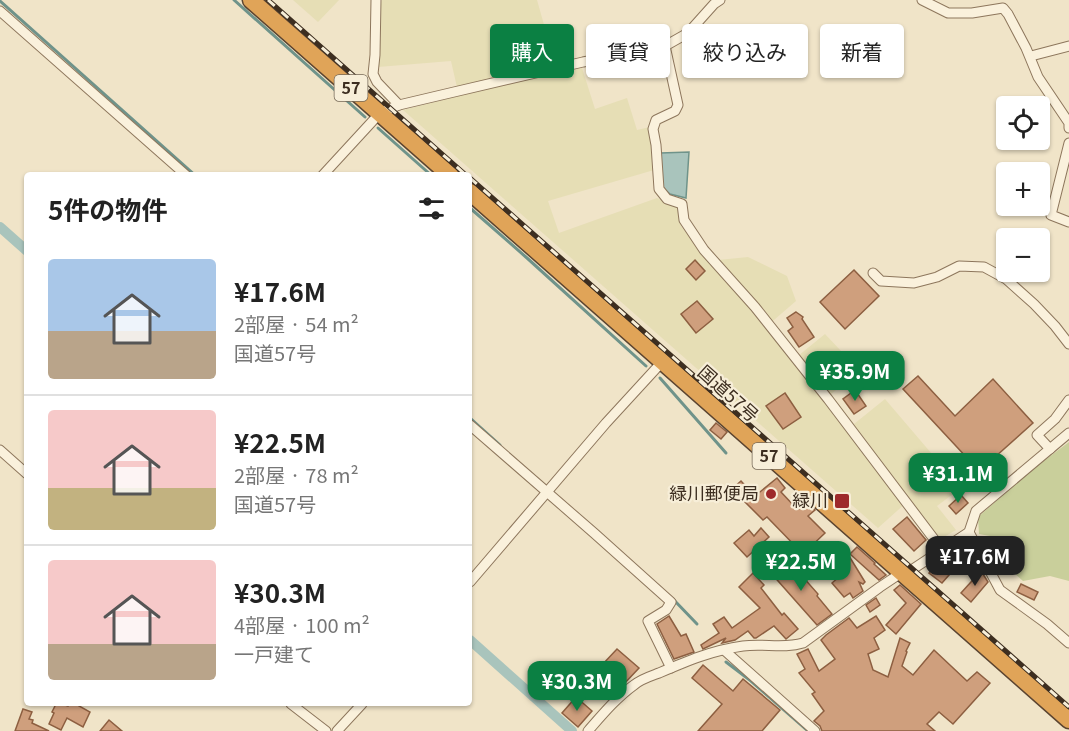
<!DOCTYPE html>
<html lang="ja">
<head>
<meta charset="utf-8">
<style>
	body { margin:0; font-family:Georgia,"Noto Sans JP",serif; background:#f6f6f6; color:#222; height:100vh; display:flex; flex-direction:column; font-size:22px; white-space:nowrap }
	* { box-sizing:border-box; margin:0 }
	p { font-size:20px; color:#767676 }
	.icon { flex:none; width:33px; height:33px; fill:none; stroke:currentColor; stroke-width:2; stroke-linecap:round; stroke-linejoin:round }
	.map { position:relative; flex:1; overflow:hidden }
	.panel { position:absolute; left:24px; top:172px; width:448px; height:534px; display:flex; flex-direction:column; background:#fff; border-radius:6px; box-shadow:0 2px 4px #0004 }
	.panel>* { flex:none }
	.banner { position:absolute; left:490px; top:24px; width:488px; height:54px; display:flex; gap:12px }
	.fabs { position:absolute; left:996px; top:96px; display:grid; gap:12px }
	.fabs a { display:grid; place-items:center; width:54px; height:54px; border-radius:6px; background:#fff; box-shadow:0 2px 4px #0004; font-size:30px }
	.price { position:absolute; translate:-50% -51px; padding:0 14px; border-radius:12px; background:#0b8043; color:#fff; font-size:20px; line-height:39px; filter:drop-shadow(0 2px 3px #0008) }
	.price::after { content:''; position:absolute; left:50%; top:36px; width:18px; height:14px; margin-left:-9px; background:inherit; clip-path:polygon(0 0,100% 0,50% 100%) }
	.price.selected { background:#222; color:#fff }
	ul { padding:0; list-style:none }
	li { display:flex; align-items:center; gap:18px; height:150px; padding:0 24px }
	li+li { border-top:2px solid #e0e0e0 }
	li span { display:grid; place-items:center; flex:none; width:168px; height:120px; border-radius:6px; color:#555 }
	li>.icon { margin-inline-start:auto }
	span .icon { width:72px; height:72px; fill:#fffc; stroke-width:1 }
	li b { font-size:26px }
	h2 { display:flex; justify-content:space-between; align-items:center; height:72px; padding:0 24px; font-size:26px }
	.pill { padding:0 21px; border-radius:6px; background:#fff; box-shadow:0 2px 4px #0004; font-size:21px; line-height:54px }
	.pill.selected { background:#0b8043; color:#fff }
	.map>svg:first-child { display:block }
	.farmland { fill:#e6deb5 }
	.green { fill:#c9cf9b }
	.water { fill:#a9c4bc; stroke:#6f938a; stroke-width:1.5 }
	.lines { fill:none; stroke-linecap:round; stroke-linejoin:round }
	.stream { stroke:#6f938a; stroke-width:3 }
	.canal { stroke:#a9c4bc; stroke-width:10 }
	.building { fill:#cf9f7d; stroke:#8d5f41; stroke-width:1.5 }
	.street-casing { stroke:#8d765c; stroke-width:11 }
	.highway-casing { stroke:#5b4430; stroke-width:19 }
	.street { stroke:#faf1dc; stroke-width:9 }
	.highway { stroke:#e0a458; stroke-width:16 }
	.rail-casing { stroke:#3d2e20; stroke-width:5 }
	.rail { stroke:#f7eed8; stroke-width:3; stroke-dasharray:9; stroke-linecap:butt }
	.poi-dot { fill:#9e2a2b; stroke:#f7eed8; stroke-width:2 }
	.labels { text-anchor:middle; stroke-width:4.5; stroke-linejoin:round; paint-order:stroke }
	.shield { fill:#f7eed8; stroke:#756857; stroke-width:1.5 }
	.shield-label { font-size:16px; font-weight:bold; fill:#3d2e20 }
	.street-label { font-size:18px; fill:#3d2e20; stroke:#f7eed8 }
	.poi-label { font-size:18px; fill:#3d2e20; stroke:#f7eed8; text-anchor:end }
</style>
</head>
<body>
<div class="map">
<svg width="1069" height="731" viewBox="0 0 1069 731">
	<rect width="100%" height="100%" fill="#f0e4c8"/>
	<g class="farmland">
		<path d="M293,0H339L318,22Z"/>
		<path d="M382,0H537L558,74L582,68L595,109L627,98L637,130L650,127L654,170L548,201L559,233L657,198L679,207L681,226L708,261L748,257L787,276L796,301L767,326L793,360L825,334L860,371L831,394L854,424L885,399L961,488L937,506L956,530L937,541L907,502L878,528L403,110L459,96L451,61L378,67L381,30V4Z"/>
	</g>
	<path class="green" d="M1069,442V581L1050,576L1023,581L1012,571L1001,538L979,534L978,517L1033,469Z"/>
	<path class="water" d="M689,152L686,198L670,194L662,187L661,153Z"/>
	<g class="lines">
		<g class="stream">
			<path d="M234,0L365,117"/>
			<path d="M0,1L196,176"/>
			<path d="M378,128L432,176"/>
			<path d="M470,208L527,258L646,366"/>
			<path d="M660,378L726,453"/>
			<path d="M470,418L500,445"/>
			<path d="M673,599L697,624"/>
			<path d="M726,662L751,681L808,731"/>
		</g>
		<g class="canal">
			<path d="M0,227L27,251"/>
			<path d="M470,640L572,731"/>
		</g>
	</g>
	<g class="building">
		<path d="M695,260L705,271L696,280L686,269Z"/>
		<path d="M854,270L879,296L845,329L820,302Z"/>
		<path d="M697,301L713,319L696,333L681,314Z"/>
		<path d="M796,312L803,317L802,319L814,337L799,347L788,331L793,327L787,318Z"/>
		<path d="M918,376L955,416L993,379L1033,423L995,457L999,461L982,474L903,389Z"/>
		<path d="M855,390L866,406L854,414L843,399Z"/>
		<path d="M785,393L801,417L783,429L766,406Z"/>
		<path d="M716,423L727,432L721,439L710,430Z"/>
		<path d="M777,478L785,488L781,492L796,508L797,507L799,509L806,502L815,510L808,516L825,533L803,554L767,517L763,520L732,489L741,481L755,496Z"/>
		<path d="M961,495L968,503L956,514L949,506Z"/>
		<path d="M907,517L926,540L914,551L893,529Z"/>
		<path d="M761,528L769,537L747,557L734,543L749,530L754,536Z"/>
		<path d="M857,547L875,563L874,564L886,575L879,580L850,554Z"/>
		<path d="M849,556L865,582L863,584L859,582L863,591L853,598L850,593L844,597L832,583L848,569L841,563Z"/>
		<path d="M1003,556L1008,568L1000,571L995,559Z"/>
		<path d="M787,559L818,594L817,596L832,614L817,625L771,573Z"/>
		<path d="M936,564L949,575L942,583L929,573Z"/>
		<path d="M981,571L988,582L971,602L961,593Z"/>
		<path d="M753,573L764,585L761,588L782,615L784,613L798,629L786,639L774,626L756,638H754L748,631L735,640L722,643L726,638L703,649L701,645L719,633L713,624L724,617L732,628L760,608L739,587Z"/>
		<path d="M1021,584L1038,592L1034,600L1017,592Z"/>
		<path d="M900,585L921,604L896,634L886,625L906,603L894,590Z"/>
		<path d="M876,598L880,605L870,612L866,605Z"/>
		<path d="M669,616L681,636L686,634L694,652L674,659L657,624Z"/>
		<path d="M876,616L885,630L874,638L879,649L868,654L873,670L888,677L900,638L910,643L906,651L907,652L902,666L913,675L934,650L967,681L977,672L990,683L953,724L939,712L927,724L935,731H822L820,726L814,721L824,711L812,694L815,692L799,673L805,669L797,654L808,649L819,671L835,659L821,640L826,635L849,618L857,628Z"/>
		<path d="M617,649L639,668L623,685L617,679L608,689L596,679L605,668L602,665Z"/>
		<path d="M703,665L733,691L743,679L780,710L762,731H698L722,704L692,678Z"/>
		<path d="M576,697L592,711L578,727L562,713Z"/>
		<path d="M56,704H62L68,706L69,704H80L79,706L90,712L83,727L67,718L61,730L49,724L54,713L52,712Z"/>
		<path d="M23,709L32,712L29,719L33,720L32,723L49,731H15Z"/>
		<path d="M109,720L122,731H100Z"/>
	</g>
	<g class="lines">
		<g class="street-casing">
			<g id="street">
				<path d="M376,0L375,55L373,74L377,82L399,105"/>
				<path d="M922,0L948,13H972L1003,8L1008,14L1026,48L1038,77L1069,123V128"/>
				<path d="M0,11L187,176"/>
				<path d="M665,46L678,105L675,111L656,120L653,129L656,145L659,189L667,199L682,204L684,220L704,250L755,307L828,399L943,551"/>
				<path d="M1031,56L1069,46"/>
				<path d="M1069,143L1051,215L1069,222"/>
				<path d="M322,176L380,113L399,105L454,92L583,62L665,46L688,33L714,4L720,0"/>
				<path d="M873,273L881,281L914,283L937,277L959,266L984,267L1006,279L1034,304L1055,326L1069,344"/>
				<path d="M470,425L594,533L671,602L666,610L648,621L671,668"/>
				<path d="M1050,449L1037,435L1055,419L1069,400"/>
				<path d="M0,450L27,474"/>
				<path d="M969,532L1000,590L1047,624L1069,643"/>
				<path d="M470,582L606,423L662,362"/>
				<path d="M724,650L815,731"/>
				<path d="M291,704L326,731"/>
				<path d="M337,731L362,704"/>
				<path d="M588,731C602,715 616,698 634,685C641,679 651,676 659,673C687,661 713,650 743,646C763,643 784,649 803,643L880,587L901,573L913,569L969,532L976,511L1069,433"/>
			</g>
		</g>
		<g class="highway-casing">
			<g id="highway">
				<path d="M251,0L451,176"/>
				<path d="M470,192L1069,720"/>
			</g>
		</g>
		<use href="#street" class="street"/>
		<use href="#highway" class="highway"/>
		<g class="rail-casing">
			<g id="rail">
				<path d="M268,0L467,176"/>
				<path d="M470,178L1069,707"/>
			</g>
		</g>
		<use href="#rail" class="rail"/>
	</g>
	<g class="poi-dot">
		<circle cx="771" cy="494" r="6"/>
		<rect x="834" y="493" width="16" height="16" rx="3"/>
	</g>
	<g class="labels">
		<g class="shield">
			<rect x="334.5" y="75" width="33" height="26" rx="4.5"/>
			<rect x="752.5" y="443" width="33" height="26" rx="4.5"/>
		</g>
		<g class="shield-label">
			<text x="351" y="94">57</text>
			<text x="769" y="462">57</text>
		</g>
		<g class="street-label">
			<text transform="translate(728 394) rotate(42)" y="6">国道57号</text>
		</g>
		<g class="poi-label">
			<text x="759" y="500">緑川郵便局</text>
			<text x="828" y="507">緑川</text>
		</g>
	</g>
</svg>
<div class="fabs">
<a><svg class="icon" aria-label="locate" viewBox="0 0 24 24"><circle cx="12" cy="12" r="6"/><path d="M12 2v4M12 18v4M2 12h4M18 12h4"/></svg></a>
<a>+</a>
<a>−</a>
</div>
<b class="price" style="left:855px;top:402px">¥35.9M</b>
<b class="price" style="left:958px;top:504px">¥31.1M</b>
<b class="price selected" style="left:975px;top:587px">¥17.6M</b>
<b class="price" style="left:801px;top:592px">¥22.5M</b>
<b class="price" style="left:577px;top:712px">¥30.3M</b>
<div class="banner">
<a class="pill selected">購入</a>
<a class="pill">賃貸</a>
<a class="pill">絞り込み</a>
<a class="pill">新着</a>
</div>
<section class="panel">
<h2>5件の物件<svg class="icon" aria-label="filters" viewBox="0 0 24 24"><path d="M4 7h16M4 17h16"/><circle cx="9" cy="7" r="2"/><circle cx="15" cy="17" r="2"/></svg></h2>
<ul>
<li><span style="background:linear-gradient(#a9c7e8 60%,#b9a48a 0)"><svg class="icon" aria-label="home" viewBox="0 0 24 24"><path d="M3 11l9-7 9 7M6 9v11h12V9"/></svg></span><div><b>¥17.6M</b><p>2部屋 · 54 m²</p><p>国道57号</p></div></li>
<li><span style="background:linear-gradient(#f6c9c9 65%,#c2b280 0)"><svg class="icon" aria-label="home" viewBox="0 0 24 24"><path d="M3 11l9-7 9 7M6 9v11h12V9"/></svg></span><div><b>¥22.5M</b><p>2部屋 · 78 m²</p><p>国道57号</p></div></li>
<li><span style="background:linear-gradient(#f6c9c9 70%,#b9a48a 0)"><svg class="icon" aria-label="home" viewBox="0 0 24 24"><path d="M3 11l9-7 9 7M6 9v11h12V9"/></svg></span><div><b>¥30.3M</b><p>4部屋 · 100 m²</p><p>一戸建て</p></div></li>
</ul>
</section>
</div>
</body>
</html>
